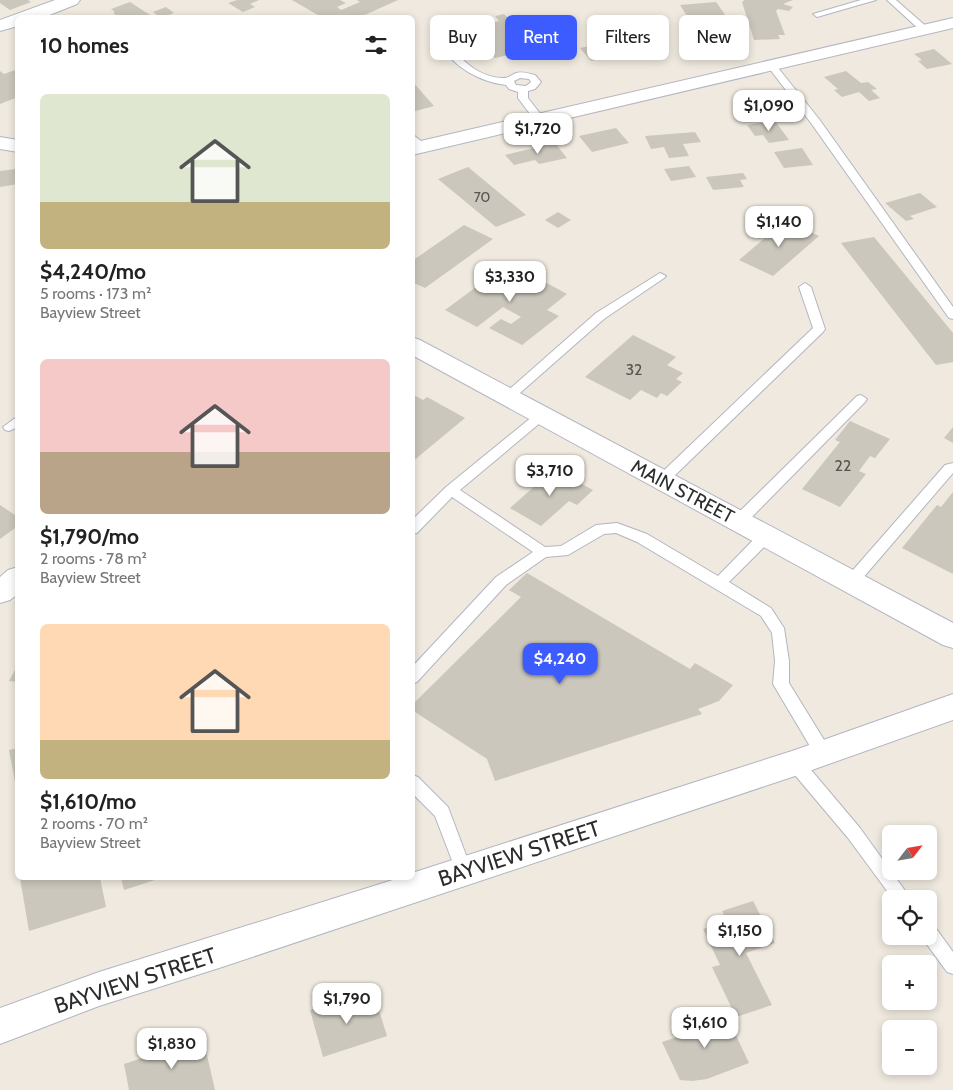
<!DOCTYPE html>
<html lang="en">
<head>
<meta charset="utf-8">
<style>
	body { margin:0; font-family:Cabin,sans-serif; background:#f2f2f2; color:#222; height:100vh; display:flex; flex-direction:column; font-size:19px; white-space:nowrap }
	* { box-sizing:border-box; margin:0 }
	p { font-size:16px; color:#767676 }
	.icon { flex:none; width:28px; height:28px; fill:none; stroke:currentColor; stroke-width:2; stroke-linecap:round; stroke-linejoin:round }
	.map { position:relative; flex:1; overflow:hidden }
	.sheet { position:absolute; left:15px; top:15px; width:400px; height:865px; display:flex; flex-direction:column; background:#fff; border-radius:8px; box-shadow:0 2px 8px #0003 }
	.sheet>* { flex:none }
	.top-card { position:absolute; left:430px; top:15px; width:448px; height:45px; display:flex; gap:10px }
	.needle { width:32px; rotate:59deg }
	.tools { position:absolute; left:882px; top:825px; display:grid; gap:10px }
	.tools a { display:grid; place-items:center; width:55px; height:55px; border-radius:8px; background:#fff; box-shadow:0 2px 8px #0003; font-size:25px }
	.price { position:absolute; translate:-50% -42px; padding:0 11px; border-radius:10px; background:#fff; color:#222; font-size:16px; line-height:32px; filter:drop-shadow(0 1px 2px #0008) }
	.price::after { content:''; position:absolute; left:50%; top:30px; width:15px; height:11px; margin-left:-8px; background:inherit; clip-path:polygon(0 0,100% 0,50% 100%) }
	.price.selected { background:#3d5cff; color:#fff }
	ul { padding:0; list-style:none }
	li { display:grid; align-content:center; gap:10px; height:265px; padding:0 25px }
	li span { display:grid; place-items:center; height:155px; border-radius:8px; color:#555 }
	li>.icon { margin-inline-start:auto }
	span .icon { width:90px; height:90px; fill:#fffc; stroke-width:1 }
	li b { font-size:21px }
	h2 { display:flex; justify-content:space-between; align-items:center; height:60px; padding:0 25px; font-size:21px }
	.tag { padding:0 18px; border-radius:8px; background:#fff; box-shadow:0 2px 8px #0003; font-size:18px; line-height:45px }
	.tag.selected { background:#3d5cff; color:#fff }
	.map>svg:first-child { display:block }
	.building { fill:#cbc7bd }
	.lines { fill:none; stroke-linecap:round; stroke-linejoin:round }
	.service-casing { stroke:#b3b5c1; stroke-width:2 }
	.minor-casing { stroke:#b3b5c1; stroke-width:2 }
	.tertiary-casing { stroke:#b3b5c1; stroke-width:2 }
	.secondary-casing { stroke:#b3b5c1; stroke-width:2 }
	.service { fill:#fff; fill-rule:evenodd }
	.minor { fill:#fff; fill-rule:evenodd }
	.tertiary { fill:#fff; fill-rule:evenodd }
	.secondary { fill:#fff; fill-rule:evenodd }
	.labels { text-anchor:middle; stroke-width:5; stroke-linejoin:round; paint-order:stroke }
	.far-number-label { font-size:14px; fill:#545451 }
	.number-label { font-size:16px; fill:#545451 }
	.street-label { font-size:19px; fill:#2d2d2d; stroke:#fff }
	.near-street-label { font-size:22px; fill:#2d2d2d; stroke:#fff }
</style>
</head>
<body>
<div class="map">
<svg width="953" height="1090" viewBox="0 0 953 1090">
	<rect width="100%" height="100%" fill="#efe9df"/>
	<g class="building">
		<path d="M0,0H28L31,2L10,10L0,3Z"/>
		<path d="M237,0H259L250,4L255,7L243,12L228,3Z"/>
		<path d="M292,0H340L346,3L337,7L341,10L360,2L357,0H398L358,18H323Z"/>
		<path d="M745,0H793L783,4L793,7L789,11L778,9L776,11L785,35H778L780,39L754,40L742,2Z"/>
		<path d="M130,2L150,15L144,18H120L113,13L115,12L111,9Z"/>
		<path d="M716,2L726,16L707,18L719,37L701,39L680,5Z"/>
		<path d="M166,7L174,13L161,18L153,12Z"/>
		<path d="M504,14L509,19L523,16L550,45L528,50L533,55L519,58L516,53L495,58L468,27L499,21L495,16Z"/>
		<path d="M636,34L650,49L591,61L580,48L620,40L617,37Z"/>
		<path d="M934,49L952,64L927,69L918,61L922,60L914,54Z"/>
		<path d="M18,69V97L0,104V71L4,74Z"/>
		<path d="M846,71L861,83L868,82L877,89L871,90L880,98L869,101L859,92L842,97L834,90L838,89L824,77Z"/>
		<path d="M412,81L434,106L412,112Z"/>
		<path d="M775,121L789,140L769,143L763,135L755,136L747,125Z"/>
		<path d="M616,128L629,143L592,152L579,136Z"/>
		<path d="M695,132L701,142L683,144L689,156L669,158L664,147L651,149L645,136Z"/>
		<path d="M555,143L567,158L539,164L535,160L514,165L505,155Z"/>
		<path d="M802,148L813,165L784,168L774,152Z"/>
		<path d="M689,166L696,177L671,181L664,169Z"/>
		<path d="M468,167L526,215L496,227L438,179Z"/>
		<path d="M16,169L18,184L0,187V171Z"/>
		<path d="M743,173L747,179L740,180L744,187L713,190L706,177Z"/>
		<path d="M920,193L937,207L910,216L914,219L906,221L885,203Z"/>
		<path d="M558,212L571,220L558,228L545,220Z"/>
		<path d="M785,221L819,236L773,276L739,260Z"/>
		<path d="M464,225L493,239L425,288L412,282V261Z"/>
		<path d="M874,237L953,333V362L936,365L841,243Z"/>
		<path d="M510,262L538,276L530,283L536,286L543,281L567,294L547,310L559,316L522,345L489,328L501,319L511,324L521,317L503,307L477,327L445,310Z"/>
		<path d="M633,335L676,357L667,365L683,373L676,379L682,382L667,396L661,393L657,398L641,390L630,400L585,377Z"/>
		<path d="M412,394L423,400L427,397L465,418L412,462Z"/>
		<path d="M850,421L890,439L875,458L870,456L859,471L866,474L840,507L802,489L840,442L835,440Z"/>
		<path d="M953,427V443L944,438Z"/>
		<path d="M554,469L593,490L577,505L569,501L541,526L510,508Z"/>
		<path d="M953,492V574L902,548L937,505L941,507Z"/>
		<path d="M0,505L18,517V526L0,539Z"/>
		<path d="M527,573L690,669L695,663L733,685L719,701L698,709L702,714L495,781L487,759L412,710V705L521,597L509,590Z"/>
		<path d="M18,664V682L9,681Z"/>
		<path d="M18,748V792H17L9,750Z"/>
		<path d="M20,878H100L106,907L29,931Z"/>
		<path d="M121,878H161L124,890Z"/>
		<path d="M753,901L775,943L746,953L772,1005L736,1017L712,967L720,965L703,929L727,921L722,911Z"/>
		<path d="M375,997L387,1036L323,1057L310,1010L340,1000L342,1008Z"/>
		<path d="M725,1012L749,1063L707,1079L692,1081L680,1080L662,1042L677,1037L674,1029Z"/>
		<path d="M203,1038L215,1090H129L124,1064Z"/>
	</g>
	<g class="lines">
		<g class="service-casing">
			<g id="service">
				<path d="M861,0H876L817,17L813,14Z"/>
				<path d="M887,0H896L928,28V32H922Z"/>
				<path d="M445,18L450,21L445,26C449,52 475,77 502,78C507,79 511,75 516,73C522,71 530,74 535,75L541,82L535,89L528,91V98L545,120L544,122H536L518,98V92L509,89L506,85C474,81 440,60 435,25ZM520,78L529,79L531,82L526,86L516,85L514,81Z"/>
				<path d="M772,63L775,64L819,119L953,307V319L949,318L811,123L769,68L767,66Z"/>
				<path d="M412,134L426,145V149H418L412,143Z"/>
				<path d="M660,273L666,276L664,278L604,319L512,400H504L502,397L504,394L596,313Z"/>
				<path d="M805,283L811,287L825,329L823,332L667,483H657L655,480L657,477L813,328L799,287Z"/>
				<path d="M861,395L867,399L865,402L744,525H734L732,521L734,517L857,396Z"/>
				<path d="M542,411L548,415L546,418L460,490L545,547L561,546L596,525L617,523L647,534L718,576L761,532H771L773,536L771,540L729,582L771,608L784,628L789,661V683L829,748L831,753L829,758L823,760L817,758L773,684L775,661L772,633L761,616L637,542L616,533L604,534L568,555L546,557L506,585L417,682L412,684V667L496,577L533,552L452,497L417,533L412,534V520L446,487L538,412Z"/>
				<path d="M18,416V427L9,431L5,430L3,427Z"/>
				<path d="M953,463V473L856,586L851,587L846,586L844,582L846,578L945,465Z"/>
				<path d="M795,756L801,758L860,828L911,899H893L848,838L789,768L787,763L789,758Z"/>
				<path d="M412,775L418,777L448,807L472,871L470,876L464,879L458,876L435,816L412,793Z"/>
				<path d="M929,925L935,927L953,952V974L947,972L923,939L922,936H929Z"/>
			</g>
		</g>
		<g class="minor-casing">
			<g id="minor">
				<path d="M953,18V28L412,155V143Z"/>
				<path d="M18,567V594L10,600L0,603V577L8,570Z"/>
			</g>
		</g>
		<g class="tertiary-casing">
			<path id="tertiary" d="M953,694V720L795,776L219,968L99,1006L0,1044V1008L99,972L399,878H412V873L795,750Z"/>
		</g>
		<g class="secondary-casing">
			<g id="secondary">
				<path d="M55,0H80L77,4L42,18H18V26L0,31V20Z"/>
				<path d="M0,137L18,140V152L0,149Z"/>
				<path d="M412,337L420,340L953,623V648L943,645L412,355Z"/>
			</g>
		</g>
		<use href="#service" class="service"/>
		<use href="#minor" class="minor"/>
		<use href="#tertiary" class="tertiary"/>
		<use href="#secondary" class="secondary"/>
	</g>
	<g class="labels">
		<g class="far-number-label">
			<text x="482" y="202">70</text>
		</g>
		<g class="number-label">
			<text x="634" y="375">32</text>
			<text x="843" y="471">22</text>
		</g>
		<g class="street-label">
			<text transform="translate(683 491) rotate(28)" y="7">MAIN STREET</text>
		</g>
		<g class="near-street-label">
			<text transform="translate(519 853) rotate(-18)" y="8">BAYVIEW STREET</text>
			<text transform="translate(135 980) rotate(-18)" y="8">BAYVIEW STREET</text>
		</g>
	</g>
</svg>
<div class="tools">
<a><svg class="needle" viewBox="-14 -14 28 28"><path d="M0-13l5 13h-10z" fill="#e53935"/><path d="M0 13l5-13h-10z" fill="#767676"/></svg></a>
<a><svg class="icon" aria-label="locate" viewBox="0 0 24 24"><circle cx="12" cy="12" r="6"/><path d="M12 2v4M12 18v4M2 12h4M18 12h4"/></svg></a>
<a>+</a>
<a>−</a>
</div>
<b class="price" style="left:769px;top:132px">$1,090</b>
<b class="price" style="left:538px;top:155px">$1,720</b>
<b class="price" style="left:779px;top:248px">$1,140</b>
<b class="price" style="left:510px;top:303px">$3,330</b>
<b class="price" style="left:550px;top:497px">$3,710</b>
<b class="price selected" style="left:560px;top:685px">$4,240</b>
<b class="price" style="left:740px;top:957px">$1,150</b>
<b class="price" style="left:347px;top:1025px">$1,790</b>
<b class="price" style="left:705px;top:1049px">$1,610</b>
<b class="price" style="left:172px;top:1070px">$1,830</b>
<div class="top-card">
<a class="tag">Buy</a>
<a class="tag selected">Rent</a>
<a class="tag">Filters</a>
<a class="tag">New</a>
</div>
<section class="sheet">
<h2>10 homes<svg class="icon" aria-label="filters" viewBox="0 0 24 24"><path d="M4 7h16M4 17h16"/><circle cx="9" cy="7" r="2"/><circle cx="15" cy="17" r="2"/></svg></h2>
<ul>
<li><span style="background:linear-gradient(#dfe7d0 70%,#c2b280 0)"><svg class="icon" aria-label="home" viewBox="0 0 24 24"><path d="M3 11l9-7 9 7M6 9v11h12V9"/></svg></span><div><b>$4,240/mo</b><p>5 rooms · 173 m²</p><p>Bayview Street</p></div></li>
<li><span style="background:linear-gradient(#f6c9c9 60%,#b9a48a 0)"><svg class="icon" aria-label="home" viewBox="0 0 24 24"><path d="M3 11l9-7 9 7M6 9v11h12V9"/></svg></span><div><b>$1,790/mo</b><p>2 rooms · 78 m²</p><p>Bayview Street</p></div></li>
<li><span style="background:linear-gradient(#ffd9b3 75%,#c2b280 0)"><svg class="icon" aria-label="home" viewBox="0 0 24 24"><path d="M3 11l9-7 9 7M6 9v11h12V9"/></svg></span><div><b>$1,610/mo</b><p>2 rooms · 70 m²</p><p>Bayview Street</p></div></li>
</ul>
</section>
</div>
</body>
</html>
